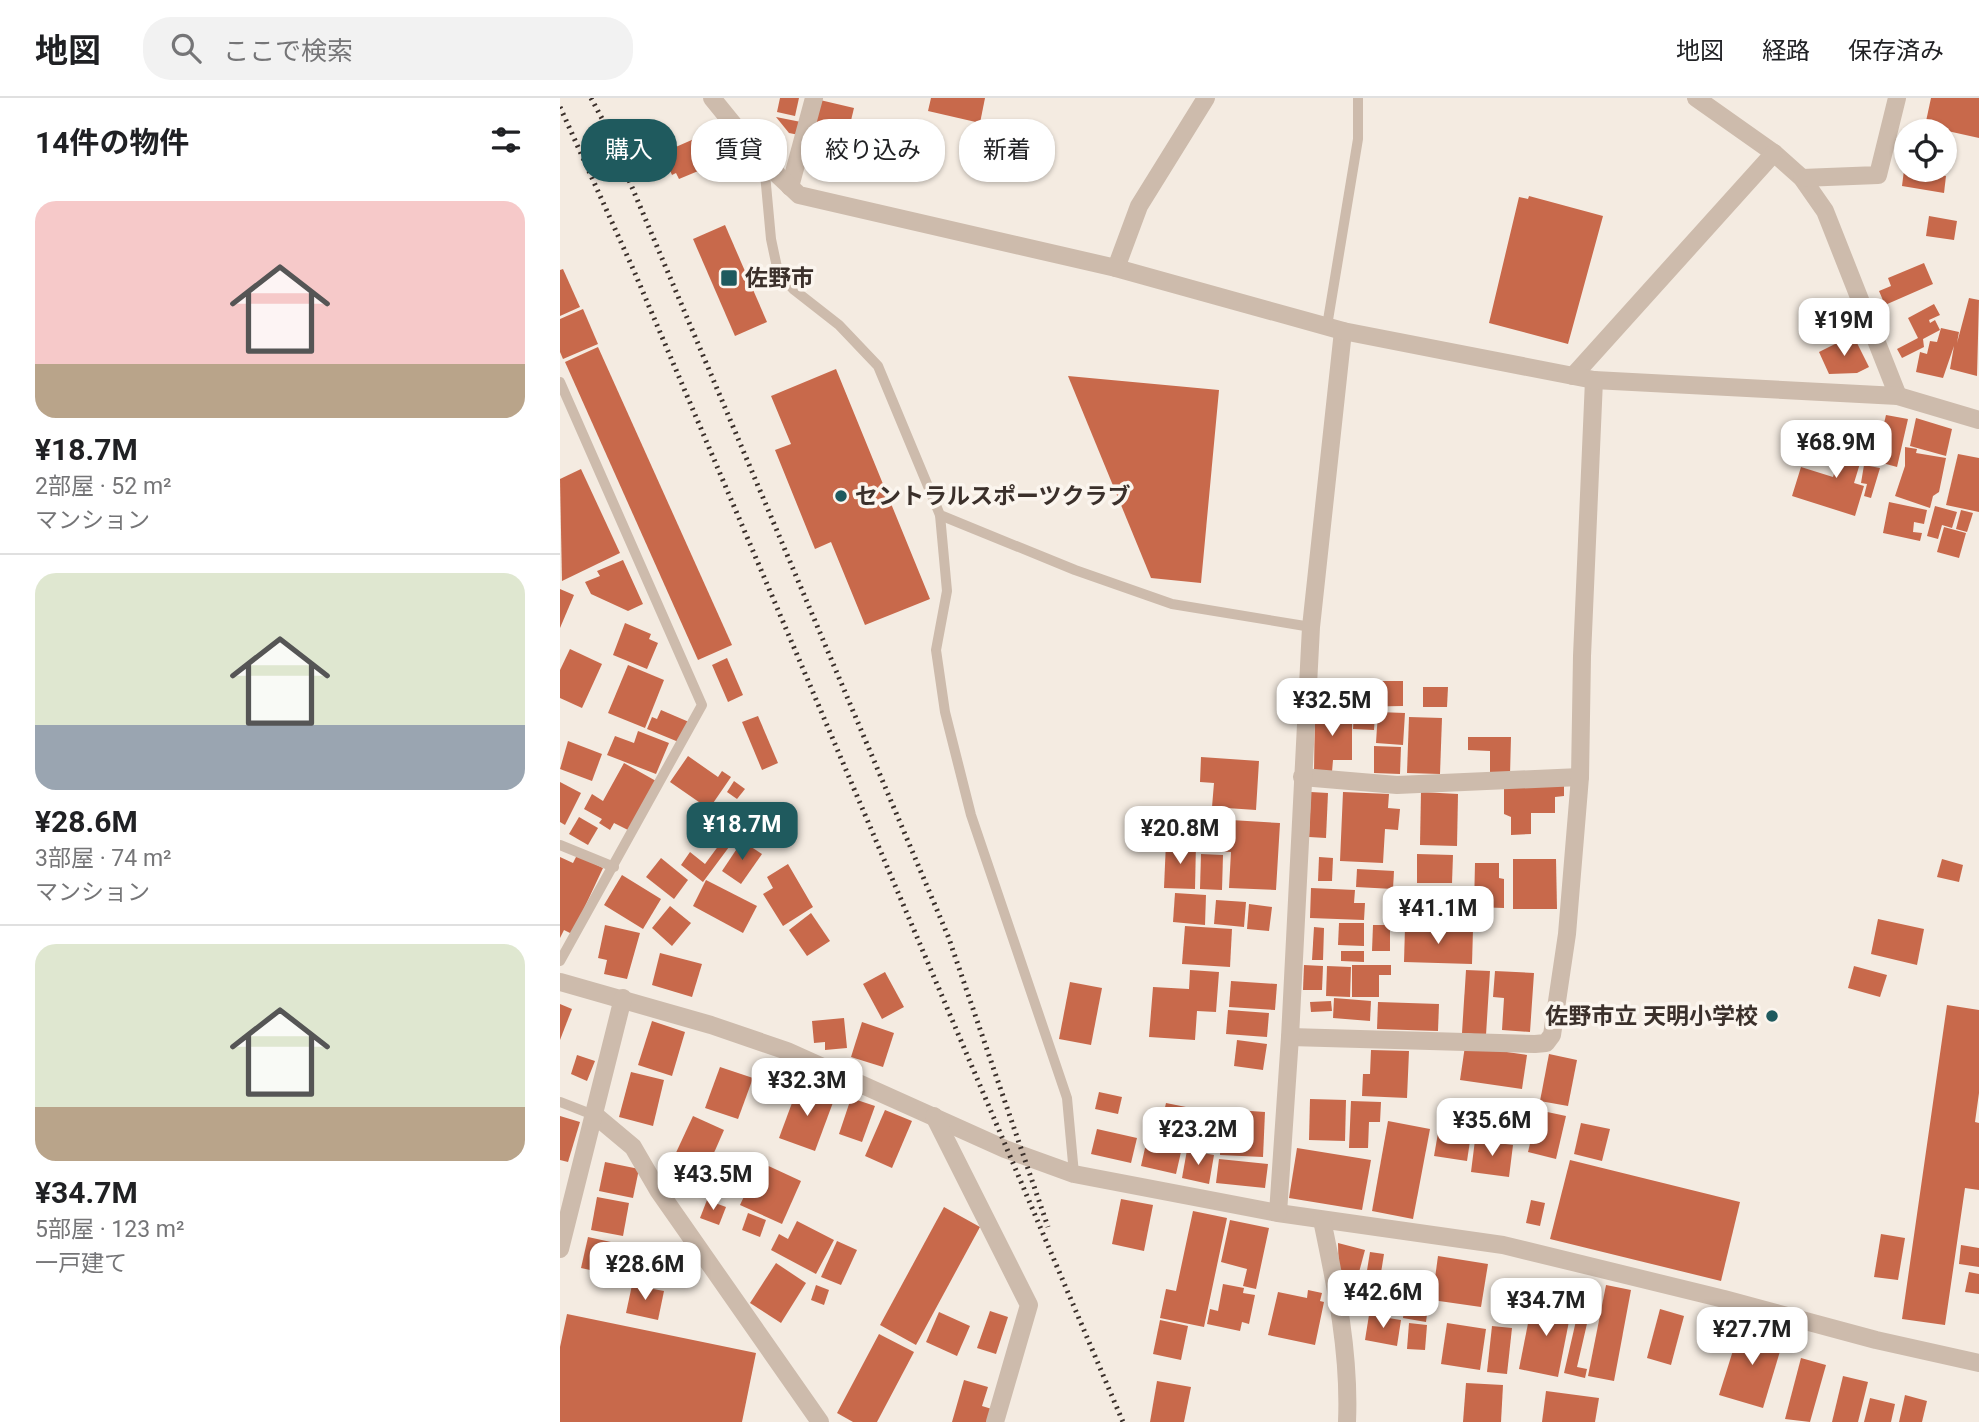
<!DOCTYPE html>
<html lang="ja">
<head>
<meta charset="utf-8">
<style>
	body { margin:0; font-family:Roboto,"Noto Sans JP",sans-serif; background:#f2f2f2; color:#202124; height:100vh; display:flex; flex-direction:column; font-size:26px; white-space:nowrap }
	* { box-sizing:border-box; margin:0 }
	p { font-size:23px; color:#757577 }
	.icon { flex:none; width:38px; height:38px; fill:none; stroke:currentColor; stroke-width:2; stroke-linecap:round; stroke-linejoin:round }
	.map { position:relative; flex:1; overflow:hidden }
	.panel { display:flex; flex-direction:column; background:#fff; width:560px }
	.panel>* { flex:none }
	.top-card { position:absolute; left:21px; top:21px; width:665px; height:63px; display:flex; gap:14px }
	.fabs { position:absolute; left:1334px; top:21px; display:grid; gap:14px }
	.fabs a { display:grid; place-items:center; width:63px; height:63px; border-radius:50%; background:#fff; box-shadow:0 2px 5px #0004; font-size:35px }
	.price { position:absolute; translate:-50% -60px; padding:0 16px; border-radius:14px; background:#fff; color:#222; font-size:23px; line-height:46px; filter:drop-shadow(0 2px 4px #0008) }
	.price::after { content:''; position:absolute; left:50%; top:42px; width:21px; height:16px; margin-left:-10px; background:inherit; clip-path:polygon(0 0,100% 0,50% 100%) }
	.price.current { background:#1f5a5e; color:#fff }
	ul { padding:0; list-style:none }
	li { display:grid; align-content:center; gap:14px; height:371px; padding:0 35px }
	li+li { border-top:2px solid #e0e0e0 }
	li span { display:grid; place-items:center; height:217px; border-radius:21px; color:#555 }
	li>.icon { margin-inline-start:auto }
	span .icon { width:126px; height:126px; fill:#fffc; stroke-width:1 }
	li b { font-size:30px }
	h2 { display:flex; justify-content:space-between; align-items:center; height:84px; padding:0 35px; font-size:30px }
	.tag { padding:0 24px; border-radius:28px; background:#fff; box-shadow:0 2px 5px #0004; font-size:24px; line-height:63px }
	.tag.current { background:#1f5a5e; color:#fff }
	header { display:flex; align-items:center; gap:42px; box-sizing:border-box; height:98px; padding:0 35px; background:#fff; border-bottom:2px solid #e0e0e0 }
	header strong { font-size:33px }
	nav { display:flex; gap:38px; margin-inline-start:auto; font-size:24px }
	.search { width:490px; height:63px; background:#f2f2f2; display:flex; align-items:center; gap:18px; box-sizing:border-box; padding:0 24px; border-radius:28px; color:#757577; font-size:26px }
	main { display:flex; flex:1; min-height:0 }
	.map>svg:first-child { display:block }
	.building { fill:#c8694b }
	.lines { fill:none; stroke-linecap:round; stroke-linejoin:round }
	.service { stroke:#cdbbac; stroke-width:10 }
	.minor { stroke:#cdbbac; stroke-width:18 }
	.tertiary { stroke:#cdbbac; stroke-width:18 }
	.rail { stroke:#3b302b; stroke-width:5; stroke-dasharray:2 5; stroke-linecap:butt }
	.poi-dot { fill:#1f5a5e; stroke:#fbf5ee; stroke-width:2.5 }
	.labels { text-anchor:middle; stroke-width:7; stroke-linejoin:round; paint-order:stroke }
	.poi-label { font-size:23px; font-weight:bold; fill:#3b302b; stroke:#fbf5ee; text-anchor:start }
</style>
</head>
<body>
<header>
<strong>地図</strong>
<div class="search"><svg class="icon" aria-label="search" viewBox="0 0 24 24"><circle cx="10" cy="10" r="6"/><path d="M15 15l6 6"/></svg>ここで検索</div>
<nav><a>地図</a><a>経路</a><a>保存済み</a></nav>
</header>
<main>
<section class="panel">
<h2>14件の物件<svg class="icon" aria-label="filters" viewBox="0 0 24 24"><path d="M4 7h16M4 17h16"/><circle cx="9" cy="7" r="2"/><circle cx="15" cy="17" r="2"/></svg></h2>
<ul>
<li><span style="background:linear-gradient(#f6c9c9 75%,#b9a48a 0)"><svg class="icon" aria-label="home" viewBox="0 0 24 24"><path d="M3 11l9-7 9 7M6 9v11h12V9"/></svg></span><div><b>¥18.7M</b><p>2部屋 · 52 m²</p><p>マンション</p></div></li>
<li><span style="background:linear-gradient(#dfe7d0 70%,#9aa5b1 0)"><svg class="icon" aria-label="home" viewBox="0 0 24 24"><path d="M3 11l9-7 9 7M6 9v11h12V9"/></svg></span><div><b>¥28.6M</b><p>3部屋 · 74 m²</p><p>マンション</p></div></li>
<li><span style="background:linear-gradient(#dfe7d0 75%,#b9a48a 0)"><svg class="icon" aria-label="home" viewBox="0 0 24 24"><path d="M3 11l9-7 9 7M6 9v11h12V9"/></svg></span><div><b>¥34.7M</b><p>5部屋 · 123 m²</p><p>一戸建て</p></div></li>
</ul>
</section>
<div class="map">
<svg width="1419" height="1324" viewBox="0 0 1419 1324">
	<rect width="100%" height="100%" fill="#f4ebe1"/>
	<g class="building">
		<path d="M220,0H239L235,18L217,14Z"/>
		<path d="M371,0H425L420,25L368,13Z"/>
		<path d="M1371,0H1419V40L1365,28Z"/>
		<path d="M260,2L294,10L288,35L254,27Z"/>
		<path d="M216,19L241,24L239,37L229,35Z"/>
		<path d="M251,32L287,39L285,51L249,43Z"/>
		<path d="M134,41L143,71L119,81L116,75L112,77L102,55Z"/>
		<path d="M1344,72L1386,78L1384,95L1342,88Z"/>
		<path d="M969,98L1043,118L1008,246L929,225L959,99L968,101Z"/>
		<path d="M1369,118L1397,123L1394,142L1366,138Z"/>
		<path d="M165,127L207,224L175,238L133,141Z"/>
		<path d="M1364,165L1373,186L1325,207L1319,193L1331,188L1328,180Z"/>
		<path d="M3,171L20,209L0,218V172Z"/>
		<path d="M1409,200L1419,202L1417,278L1390,271L1394,248L1383,280L1356,274L1360,254L1367,256L1370,243L1377,244L1381,230L1399,234L1397,245Z"/>
		<path d="M1374,206L1380,217L1369,222L1370,225L1375,222L1380,232L1363,241L1364,249L1342,260L1337,251L1358,240L1348,220Z"/>
		<path d="M23,211L38,246L3,261L0,254V221Z"/>
		<path d="M1293,237L1309,269L1297,275L1269,276L1259,254Z"/>
		<path d="M38,249L172,547L138,562L5,264Z"/>
		<path d="M276,271L370,501L305,527L271,444L255,451L215,352L231,346L211,298Z"/>
		<path d="M508,278L659,292L641,485L591,480Z"/>
		<path d="M1326,317L1348,321L1337,369L1315,363Z"/>
		<path d="M1356,320L1392,331L1386,358L1350,348Z"/>
		<path d="M1287,333L1308,339L1294,385L1304,388L1295,418L1232,398L1241,369L1273,379Z"/>
		<path d="M1345,349L1357,351L1356,355L1386,360L1379,394L1373,398L1370,410L1335,398L1345,368Z"/>
		<path d="M1398,356L1419,360V414L1386,407Z"/>
		<path d="M1304,367L1320,370L1311,400L1304,398L1307,386L1301,385Z"/>
		<path d="M21,371L60,455L2,483L0,381Z"/>
		<path d="M1329,404L1367,412L1364,426L1354,424L1353,434L1362,435L1360,443L1323,435Z"/>
		<path d="M1375,408L1397,414L1392,430L1382,427L1378,441L1367,438Z"/>
		<path d="M1401,412L1413,415L1407,434L1396,431Z"/>
		<path d="M1384,429L1406,435L1399,460L1377,454Z"/>
		<path d="M63,462L83,506L68,513L31,496L25,484L40,478L37,473Z"/>
		<path d="M0,491L14,497L0,530Z"/>
		<path d="M65,525L91,536L89,541L98,545L87,571L53,557Z"/>
		<path d="M10,551L42,566L22,610L0,600V572Z"/>
		<path d="M167,560L183,597L168,604L152,567Z"/>
		<path d="M68,567L104,582L85,630L48,615Z"/>
		<path d="M787,583H843V608L787,609Z"/>
		<path d="M863,589H888L887,609H863Z"/>
		<path d="M755,611H792V662H773L772,674H754Z"/>
		<path d="M101,612L129,624L121,645L87,631L92,619L97,621Z"/>
		<path d="M818,614L845,615L843,647L816,645Z"/>
		<path d="M794,615L815,616L814,632L793,631Z"/>
		<path d="M198,618L218,665L202,672L182,624Z"/>
		<path d="M849,619L882,620L880,676L847,675Z"/>
		<path d="M78,633L109,645L96,676L47,657L55,638L74,645Z"/>
		<path d="M908,639H951L950,677H930V653L908,652Z"/>
		<path d="M8,643L42,656L32,683L0,671Z"/>
		<path d="M814,648L841,649L840,676L814,675Z"/>
		<path d="M128,658L158,679L162,673L171,679L149,711L110,684Z"/>
		<path d="M641,659L699,663L696,712L652,709L654,685L640,684Z"/>
		<path d="M64,665L96,683L68,732L54,725L50,732L39,725L42,721L24,711L32,696L43,703Z"/>
		<path d="M174,683L185,691L177,701L167,694Z"/>
		<path d="M0,684L21,695L5,727L0,724Z"/>
		<path d="M944,687H1004V698L995,699V715H971V736L951,737V719L944,716Z"/>
		<path d="M751,694L768,695L766,740L749,739Z"/>
		<path d="M783,694L829,696L828,710L840,711L838,732L825,731L823,765L780,763Z"/>
		<path d="M861,694L898,696L897,748L860,747Z"/>
		<path d="M614,716L636,719L634,734L612,730Z"/>
		<path d="M638,716L653,719L651,731L636,728Z"/>
		<path d="M19,719L38,730L28,747L9,736Z"/>
		<path d="M654,721L720,725L716,792L669,790L671,754L652,753Z"/>
		<path d="M162,743L169,749L143,784L121,767L130,754L145,766Z"/>
		<path d="M182,743L202,756L181,786L162,773Z"/>
		<path d="M606,744L636,745L635,791L604,790Z"/>
		<path d="M641,756L663,757L662,792L640,791Z"/>
		<path d="M857,756L893,757L892,785H857Z"/>
		<path d="M17,757L43,770L12,836L4,832L0,840V759L13,765Z"/>
		<path d="M759,759L773,760L772,783H758Z"/>
		<path d="M101,760L128,782L114,801L86,779Z"/>
		<path d="M953,761H996L997,811H953Z"/>
		<path d="M1382,761L1403,767L1399,784L1377,779Z"/>
		<path d="M915,765H939V780L944,781V810L914,809Z"/>
		<path d="M228,766L253,809L223,828L203,796L213,790L207,779Z"/>
		<path d="M797,771L834,773L833,791L796,789Z"/>
		<path d="M62,777L101,801L83,831L44,807Z"/>
		<path d="M146,782L197,808L183,835L133,808Z"/>
		<path d="M751,790L795,792L794,805H805L804,822L750,820Z"/>
		<rect x="864" y="791" width="31" height="26"/>
		<path d="M615,795L646,797L645,827L613,824Z"/>
		<path d="M656,802L686,804L684,829L654,826Z"/>
		<path d="M689,806L712,809L709,833L687,831Z"/>
		<path d="M110,808L131,825L112,848L92,830Z"/>
		<path d="M251,815L270,843L247,858L229,832Z"/>
		<path d="M1318,821L1364,831L1357,867L1311,856Z"/>
		<path d="M779,825H804V848L778,847Z"/>
		<path d="M45,827L80,835L67,881L44,876L47,862L38,860Z"/>
		<path d="M813,827H830V853H812Z"/>
		<path d="M625,828L672,831L670,869L622,866Z"/>
		<path d="M754,829L764,830L763,862H752Z"/>
		<path d="M845,829L913,831L912,866L844,864Z"/>
		<path d="M781,853H804V864L781,863Z"/>
		<path d="M100,855L142,866L132,899L92,887Z"/>
		<path d="M744,867L763,868L762,892H743Z"/>
		<path d="M792,867H831V877H819V899H792Z"/>
		<path d="M767,868L791,869L790,899L766,898Z"/>
		<path d="M1294,868L1327,877L1320,899L1288,890Z"/>
		<path d="M630,872L659,874L656,914L637,913L635,942L589,939L593,889L629,891Z"/>
		<path d="M906,872L930,873L926,937L902,935Z"/>
		<path d="M935,873L974,875L970,934L942,932L944,900L933,899Z"/>
		<path d="M325,874L344,909L322,921L303,886Z"/>
		<path d="M671,883L717,886L715,912L669,909Z"/>
		<path d="M510,884L542,890L531,947L499,941Z"/>
		<path d="M774,900L811,903L810,923L773,920Z"/>
		<path d="M771,903L772,913L751,914L750,904Z"/>
		<path d="M818,904L879,906L878,933L817,931Z"/>
		<path d="M0,906L12,911L0,942Z"/>
		<path d="M1387,907L1419,912V995L1415,1024L1419,1025V1092L1405,1090L1385,1227L1342,1221Z"/>
		<path d="M668,912L709,915L707,939L666,936Z"/>
		<path d="M284,920L287,950L265,952V944L254,945L252,923Z"/>
		<path d="M92,923L125,934L112,978L78,967Z"/>
		<path d="M302,924L334,935L323,969L291,959Z"/>
		<path d="M677,942L707,946L703,972L674,968Z"/>
		<path d="M905,948L967,957L962,991L900,982Z"/>
		<path d="M811,952L849,953L847,1000L802,998L803,976H810Z"/>
		<path d="M989,956L1017,962L1008,1008L980,1003Z"/>
		<path d="M17,957L35,963L27,983L11,976Z"/>
		<path d="M160,969L193,980L178,1021L145,1010Z"/>
		<path d="M71,974L104,982L93,1028L59,1019Z"/>
		<path d="M239,986L275,999L255,1053L219,1040Z"/>
		<path d="M539,994L562,999L558,1016L535,1011Z"/>
		<path d="M291,1000L315,1008L302,1044L279,1036Z"/>
		<path d="M750,1001L786,1002L785,1043L749,1042Z"/>
		<path d="M791,1003L821,1004L820,1024H809L808,1050H789Z"/>
		<path d="M606,1005L631,1010L616,1076L581,1068L585,1050L595,1052Z"/>
		<path d="M662,1011L705,1014L703,1059L660,1057Z"/>
		<path d="M325,1012L352,1023L332,1070L305,1058Z"/>
		<path d="M978,1012L1006,1018L996,1061L968,1054Z"/>
		<path d="M0,1018L20,1024L8,1064L0,1062Z"/>
		<path d="M133,1018L164,1032L146,1073L114,1059Z"/>
		<path d="M881,1018L913,1023L907,1063L874,1058Z"/>
		<path d="M641,1023L660,1027L654,1055L635,1051Z"/>
		<path d="M828,1023L870,1031L853,1121L812,1113Z"/>
		<path d="M1021,1025L1050,1031L1042,1063L1014,1056Z"/>
		<path d="M537,1031L577,1040L571,1065L531,1056Z"/>
		<path d="M915,1042L953,1047L949,1079L911,1074Z"/>
		<path d="M737,1050L811,1062L802,1112L729,1100Z"/>
		<path d="M627,1052L654,1057L649,1086L622,1080Z"/>
		<path d="M659,1061L708,1066L705,1090L656,1085Z"/>
		<path d="M1010,1062L1180,1104L1161,1183L990,1141Z"/>
		<path d="M45,1064L79,1071L73,1100L39,1093Z"/>
		<path d="M200,1064L241,1083L222,1126L180,1107Z"/>
		<path d="M37,1099L69,1105L63,1138L31,1132Z"/>
		<path d="M561,1101L593,1107L584,1153L552,1146Z"/>
		<path d="M147,1102L166,1109L159,1127L140,1120Z"/>
		<path d="M971,1102L985,1105L980,1128L966,1125Z"/>
		<path d="M384,1109L420,1129L356,1247L320,1227Z"/>
		<path d="M633,1113L667,1120L644,1229L600,1220L606,1191L616,1193Z"/>
		<path d="M188,1115L206,1122L200,1139L182,1132Z"/>
		<path d="M670,1122L709,1130L696,1191L683,1188L687,1171L661,1164Z"/>
		<path d="M237,1123L274,1142L256,1176L211,1152L219,1136L228,1141Z"/>
		<path d="M1321,1136L1345,1140L1338,1182L1314,1179Z"/>
		<path d="M28,1139L60,1146L53,1177L21,1170Z"/>
		<path d="M277,1143L297,1152L281,1187L261,1179Z"/>
		<path d="M778,1145L805,1152L798,1178H779Z"/>
		<path d="M81,1147L111,1154L104,1182L75,1175Z"/>
		<path d="M1401,1147L1419,1150V1169L1399,1166Z"/>
		<path d="M810,1154L824,1156L816,1206L802,1203Z"/>
		<path d="M878,1158L928,1166L921,1209L872,1202Z"/>
		<path d="M216,1165L246,1185L221,1225L190,1205Z"/>
		<path d="M1409,1174L1419,1176V1196L1405,1194Z"/>
		<path d="M823,1178L847,1183L840,1212L817,1208Z"/>
		<path d="M848,1183L871,1187L866,1224L843,1220Z"/>
		<path d="M663,1186L684,1190L683,1195L695,1197L689,1226L682,1224L680,1233L647,1226L650,1211L658,1213Z"/>
		<path d="M72,1187L104,1193L98,1222L66,1215Z"/>
		<path d="M256,1187L269,1192L264,1207L251,1202Z"/>
		<path d="M1046,1187L1071,1192L1054,1283L1028,1278Z"/>
		<path d="M748,1192L762,1195L760,1203L764,1204L755,1247L708,1237L718,1194L747,1200Z"/>
		<path d="M973,1200L1012,1208L998,1279L959,1271Z"/>
		<path d="M1100,1211L1124,1218L1111,1267L1087,1260Z"/>
		<path d="M430,1213L448,1219L436,1256L417,1250Z"/>
		<path d="M379,1214L410,1228L397,1258L366,1244Z"/>
		<path d="M1018,1214L1029,1217L1017,1269L1027,1271L1025,1280L1004,1275Z"/>
		<path d="M7,1216L196,1255L182,1324H0V1249Z"/>
		<path d="M809,1217L841,1222L837,1248L805,1242Z"/>
		<path d="M600,1222L628,1228L621,1262L593,1256Z"/>
		<path d="M849,1225L867,1227L865,1252L847,1251Z"/>
		<path d="M887,1225L926,1231L920,1272L881,1266Z"/>
		<path d="M1181,1227L1224,1240L1203,1310L1159,1297Z"/>
		<path d="M932,1228L952,1230L947,1276L927,1274Z"/>
		<path d="M319,1236L354,1254L317,1324H293L277,1315Z"/>
		<path d="M1241,1260L1266,1267L1250,1324L1225,1321Z"/>
		<path d="M1283,1278L1308,1284L1298,1324H1272Z"/>
		<path d="M404,1282L428,1289L422,1308L435,1312L431,1324H392Z"/>
		<path d="M597,1283L631,1289L624,1324H590Z"/>
		<path d="M906,1285L943,1287L941,1324H903Z"/>
		<path d="M986,1293L1039,1300L1035,1324H982Z"/>
		<path d="M1345,1297L1367,1303L1362,1324H1339Z"/>
		<path d="M1310,1300L1335,1306L1331,1324H1304Z"/>
	</g>
	<g class="lines">
		<g class="service">
			<path d="M204,65L211,141L218,174L233,191L279,227L318,268L380,417L515,472L612,506L751,529"/>
			<path d="M767,228L798,41V0"/>
			<path d="M0,284L142,607L0,863"/>
			<path d="M380,417L387,493L376,552L385,614L411,717L507,1000L514,1076"/>
			<path d="M0,747L54,769"/>
			<path d="M0,1004L36,1018"/>
		</g>
		<g class="minor">
			<path d="M1136,0L1214,55L1242,80L1265,113L1338,298"/>
			<path d="M1242,80L1318,77L1337,0"/>
			<path d="M230,89L254,0"/>
			<path d="M556,170L579,108L646,0"/>
			<path d="M1013,278L1214,55"/>
			<path d="M742,679L837,687L1020,679"/>
			<path d="M0,884L151,927L227,953L445,1051L514,1076L718,1115L943,1147L1164,1201L1316,1242L1419,1265"/>
			<path d="M730,939L975,946L986,945L992,937L1007,836L1020,679L1022,558L1034,282"/>
			<path d="M36,1018L73,1049L98,1092L260,1324"/>
			<path d="M374,1018L469,1207L435,1324"/>
			<path d="M718,1115L730,939L751,529L783,233"/>
			<path d="M762,1122C776,1189 790,1255 787,1324"/>
			<path d="M0,1151L63,900"/>
		</g>
		<path class="tertiary" d="M152,0L204,64L239,97L556,170L783,233L1034,282L1338,298L1419,322"/>
		<g class="rail">
			<path d="M31,0L47,30L388,838L488,1129"/>
			<path d="M0,9L74,173L563,1324"/>
		</g>
	</g>
	<g class="poi-dot">
		<rect x="160" y="171" width="18" height="18" rx="3.5"/>
		<circle cx="281" cy="398" r="7"/>
		<circle cx="1212" cy="918" r="7"/>
	</g>
	<g class="labels">
		<g class="poi-label">
			<text x="185" y="188">佐野市</text>
			<text x="295" y="406">セントラルスポーツクラブ</text>
			<text x="1198" y="926" text-anchor="end">佐野市立 天明小学校</text>
		</g>
	</g>
</svg>
<div class="fabs">
<a><svg class="icon" aria-label="locate" viewBox="0 0 24 24"><circle cx="12" cy="12" r="6"/><path d="M12 2v4M12 18v4M2 12h4M18 12h4"/></svg></a>
</div>
<b class="price" style="left:1284px;top:260px">¥19M</b>
<b class="price" style="left:1276px;top:382px">¥68.9M</b>
<b class="price" style="left:772px;top:640px">¥32.5M</b>
<b class="price current" style="left:182px;top:764px">¥18.7M</b>
<b class="price" style="left:620px;top:768px">¥20.8M</b>
<b class="price" style="left:878px;top:848px">¥41.1M</b>
<b class="price" style="left:247px;top:1020px">¥32.3M</b>
<b class="price" style="left:932px;top:1060px">¥35.6M</b>
<b class="price" style="left:638px;top:1069px">¥23.2M</b>
<b class="price" style="left:153px;top:1114px">¥43.5M</b>
<b class="price" style="left:85px;top:1204px">¥28.6M</b>
<b class="price" style="left:823px;top:1232px">¥42.6M</b>
<b class="price" style="left:986px;top:1240px">¥34.7M</b>
<b class="price" style="left:1192px;top:1269px">¥27.7M</b>
<div class="top-card">
<a class="tag current">購入</a>
<a class="tag">賃貸</a>
<a class="tag">絞り込み</a>
<a class="tag">新着</a>
</div>
</div>
</main>
</body>
</html>
